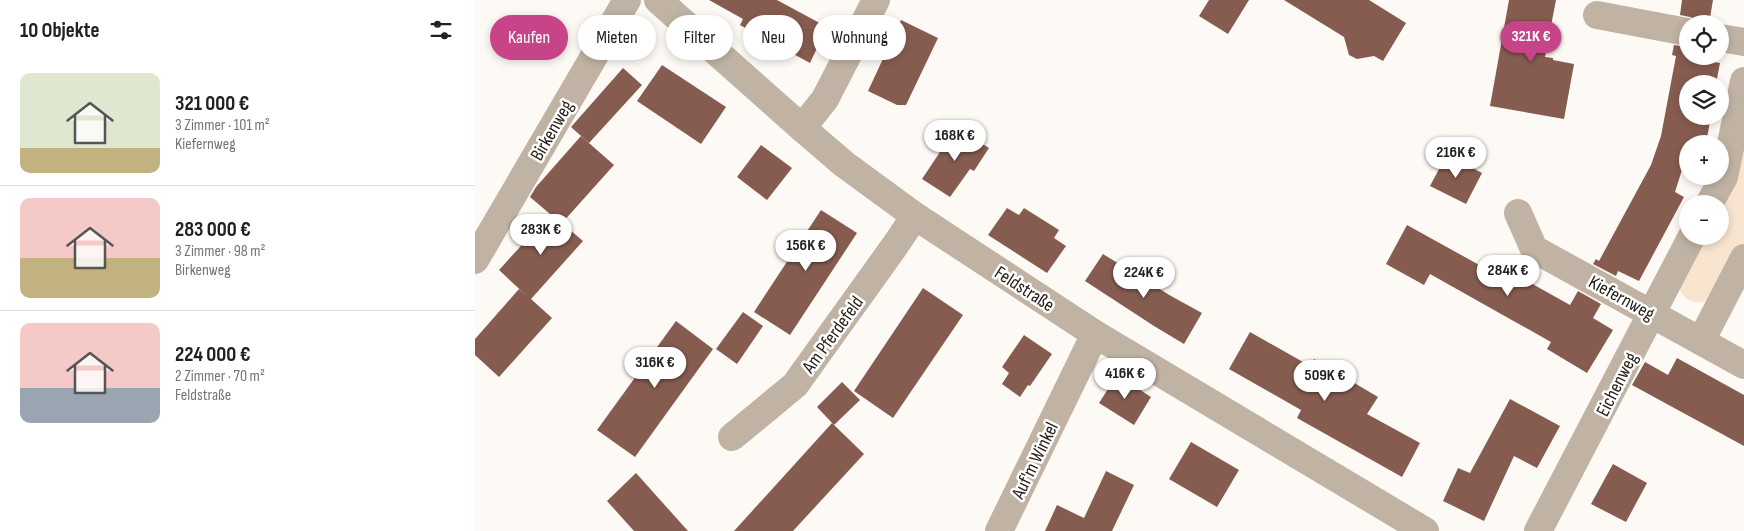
<!DOCTYPE html>
<html lang="de">
<head>
<meta charset="utf-8">
<style>
	body { margin:0; font-family:"Sofia Sans Condensed",sans-serif; background:#f2f2f2; color:#202124; height:100vh; display:flex; flex-direction:column; font-size:19px; white-space:nowrap }
	* { box-sizing:border-box; margin:0 }
	p { font-size:16px; color:#757577 }
	.icon { flex:none; width:28px; height:28px; fill:none; stroke:currentColor; stroke-width:2; stroke-linecap:round; stroke-linejoin:round }
	.map { position:relative; flex:1; overflow:hidden }
	.panel { display:flex; flex-direction:column; background:#fff; width:475px }
	.panel>* { flex:none }
	.top-card { position:absolute; left:15px; top:15px; width:475px; height:45px; display:flex; gap:10px }
	.tools { position:absolute; left:1204px; top:15px; display:grid; gap:10px }
	.tools a { display:grid; place-items:center; width:50px; height:50px; border-radius:50%; background:#fff; box-shadow:0 2px 8px #0003; font-size:25px }
	.price { position:absolute; translate:-50% -42px; padding:0 11px; border-radius:18px; background:#fff; color:#222; font-size:16px; line-height:32px; filter:drop-shadow(0 1px 2px #0008) }
	.price::after { content:''; position:absolute; left:50%; top:30px; width:15px; height:11px; margin-left:-8px; background:inherit; clip-path:polygon(0 0,100% 0,50% 100%) }
	.price.selected { background:#c74488; color:#fff }
	ul { padding:0; list-style:none }
	li { display:flex; align-items:center; gap:15px; height:125px; padding:0 20px }
	li+li { border-top:1px solid #e0e0e0 }
	li span { display:grid; place-items:center; flex:none; width:140px; height:100px; border-radius:10px; color:#555 }
	li>.icon { margin-inline-start:auto }
	span .icon { width:60px; height:60px; fill:#fffc; stroke-width:1 }
	li b { font-size:21px }
	h2 { display:flex; justify-content:space-between; align-items:center; height:60px; padding:0 20px; font-size:21px }
	.pill { padding:0 18px; border-radius:22px; background:#fff; box-shadow:0 2px 8px #0003; font-size:18px; line-height:45px }
	.pill.selected { background:#c74488; color:#fff }
	main { display:flex; flex:1; min-height:0 }
	.map>svg:first-child { display:block }
	.green { fill:#f9e5cf }
	.building { fill:#865c50 }
	.lines { fill:none; stroke-linecap:round; stroke-linejoin:round }
	.minor { stroke:#c0b3a3; stroke-width:28 }
	.labels { text-anchor:middle; stroke-width:5; stroke-linejoin:round; paint-order:stroke }
	.street-label { font-size:19px; fill:#241d15; stroke:#fff }
</style>
</head>
<body>
<main>
<section class="panel">
<h2>10 Objekte<svg class="icon" aria-label="filters" viewBox="0 0 24 24"><path d="M4 7h16M4 17h16"/><circle cx="9" cy="7" r="2"/><circle cx="15" cy="17" r="2"/></svg></h2>
<ul>
<li><span style="background:linear-gradient(#dfe7d0 75%,#c2b280 0)"><svg class="icon" aria-label="home" viewBox="0 0 24 24"><path d="M3 11l9-7 9 7M6 9v11h12V9"/></svg></span><div><b>321 000 €</b><p>3 Zimmer · 101 m²</p><p>Kiefernweg</p></div></li>
<li><span style="background:linear-gradient(#f6c9c9 60%,#c2b280 0)"><svg class="icon" aria-label="home" viewBox="0 0 24 24"><path d="M3 11l9-7 9 7M6 9v11h12V9"/></svg></span><div><b>283 000 €</b><p>3 Zimmer · 98 m²</p><p>Birkenweg</p></div></li>
<li><span style="background:linear-gradient(#f6c9c9 65%,#9aa5b1 0)"><svg class="icon" aria-label="home" viewBox="0 0 24 24"><path d="M3 11l9-7 9 7M6 9v11h12V9"/></svg></span><div><b>224 000 €</b><p>2 Zimmer · 70 m²</p><p>Feldstraße</p></div></li>
</ul>
</section>
<div class="map">
<svg width="1269" height="531" viewBox="0 0 1269 531">
	<rect width="100%" height="100%" fill="#fdf9f5"/>
	<path class="green" d="M1269,107V244L1242,294C1236,300 1230,303 1221,302C1212,301 1204,293 1203,283C1203,276 1220,245 1225,236H1245V204Z"/>
	<g class="building">
		<path d="M234,0H302L352,27L335,63L265,25L268,19Z"/>
		<path d="M734,0H774L753,34L724,16Z"/>
		<path d="M809,0H894L931,23L908,61L899,56L882,59L874,55L869,37Z"/>
		<path d="M1034,0H1081L1070,57L1078,58V60L1099,64L1089,119L1015,106Z"/>
		<path d="M1207,0H1238L1234,24H1225L1222,20L1215,17L1205,15Z"/>
		<path d="M426,20L463,38L431,105H422L393,91Z"/>
		<path d="M1199,45L1212,47V56H1228L1227,60L1245,63L1241,84H1212V116H1236L1231,144H1212V154L1200,192L1209,197L1164,281L1143,271L1141,276L1118,264L1121,259L1124,261L1176,165L1186,136L1201,56L1197,55Z"/>
		<path d="M187,65L251,107L226,144L162,101Z"/>
		<path d="M148,68L167,85L114,143L96,127Z"/>
		<path d="M481,128L514,148L499,171L495,169L475,197L447,179Z"/>
		<path d="M106,136L139,165L87,223L108,241L56,299L77,318L24,377L0,355V339L44,289L53,297L24,270L75,214L55,197L61,187Z"/>
		<path d="M286,145L317,168L292,200L262,177Z"/>
		<path d="M972,154L1007,173L991,204L955,186Z"/>
		<path d="M532,208L544,215L549,208L584,230L579,238L591,246L572,273L513,235Z"/>
		<path d="M346,210L382,233L315,335L279,312Z"/>
		<path d="M932,225L1006,266L1011,258L1095,305L1103,291L1126,304L1118,318L1138,330L1112,373L1072,349L1076,342L955,274L949,285L911,264Z"/>
		<path d="M628,254L696,296L727,313L709,344L679,326L610,281Z"/>
		<path d="M448,288L488,315L418,418L379,391Z"/>
		<path d="M268,312L288,326L262,364L241,349Z"/>
		<path d="M201,321L238,349L160,457L122,430Z"/>
		<path d="M775,332L835,366L839,359L903,397L892,414L945,443L927,477L822,418L826,410L754,369Z"/>
		<path d="M549,335L577,354L555,386L553,385L545,397L527,384L534,373L527,367Z"/>
		<path d="M1202,358L1269,395V446L1157,385L1170,362L1193,375Z"/>
		<path d="M642,375L676,397L659,425L624,403Z"/>
		<path d="M367,382L385,400L359,425L342,407Z"/>
		<path d="M1035,399L1085,426L1062,468L1039,456L1009,521L968,501L983,468L995,473Z"/>
		<path d="M357,423L389,454L318,531H259Z"/>
		<path d="M716,442L764,470L742,507L694,479Z"/>
		<path d="M1138,464L1172,483L1151,522L1116,504Z"/>
		<path d="M631,471L659,485L637,531H570L582,505L609,518Z"/>
		<path d="M161,473L213,531H159L132,501Z"/>
	</g>
	<g class="lines">
		<g class="minor">
			<path d="M183,0L327,128L369,164L440,216L620,334L950,531"/>
			<path d="M1122,15L1212,32"/>
			<path d="M1245,38L1269,42"/>
			<path d="M327,128L350,99L401,0"/>
			<path d="M1234,204L1249,177L1269,81"/>
			<path d="M1043,213L1059,249L1269,365"/>
			<path d="M0,260L152,0"/>
			<path d="M1226,341L1269,258"/>
			<path d="M257,437L320,385L419,247L440,216"/>
			<path d="M524,531L620,334"/>
			<path d="M1063,531L1217,236"/>
		</g>
	</g>
	<g class="labels">
		<g class="street-label">
			<text transform="translate(76 130) rotate(-60)" y="7">Birkenweg</text>
			<text transform="translate(550 288) rotate(33)" y="7">Feldstraße</text>
			<text transform="translate(1147 297) rotate(29)" y="7">Kiefernweg</text>
			<text transform="translate(357 334) rotate(-54)" y="7">Am Pferdefeld</text>
			<text transform="translate(1141 384) rotate(-63)" y="7">Eichenweg</text>
			<text transform="translate(559 460) rotate(-64)" y="7">Auf'm Winkel</text>
		</g>
	</g>
</svg>
<div class="tools">
<a><svg class="icon" aria-label="locate" viewBox="0 0 24 24"><circle cx="12" cy="12" r="6"/><path d="M12 2v4M12 18v4M2 12h4M18 12h4"/></svg></a>
<a><svg class="icon" aria-label="layers" viewBox="0 0 24 24"><path d="M12 4l9 5-9 5-9-5zM3 14l9 5 9-5"/></svg></a>
<a>+</a>
<a>−</a>
</div>
<b class="price selected" style="left:1056px;top:63px">321K €</b>
<b class="price" style="left:480px;top:162px">168K €</b>
<b class="price" style="left:981px;top:179px">216K €</b>
<b class="price" style="left:66px;top:256px">283K €</b>
<b class="price" style="left:331px;top:272px">156K €</b>
<b class="price" style="left:1033px;top:297px">284K €</b>
<b class="price" style="left:669px;top:299px">224K €</b>
<b class="price" style="left:180px;top:389px">316K €</b>
<b class="price" style="left:650px;top:400px">416K €</b>
<b class="price" style="left:850px;top:402px">509K €</b>
<div class="top-card">
<a class="pill selected">Kaufen</a>
<a class="pill">Mieten</a>
<a class="pill">Filter</a>
<a class="pill">Neu</a>
<a class="pill">Wohnung</a>
</div>
</div>
</main>
</body>
</html>
